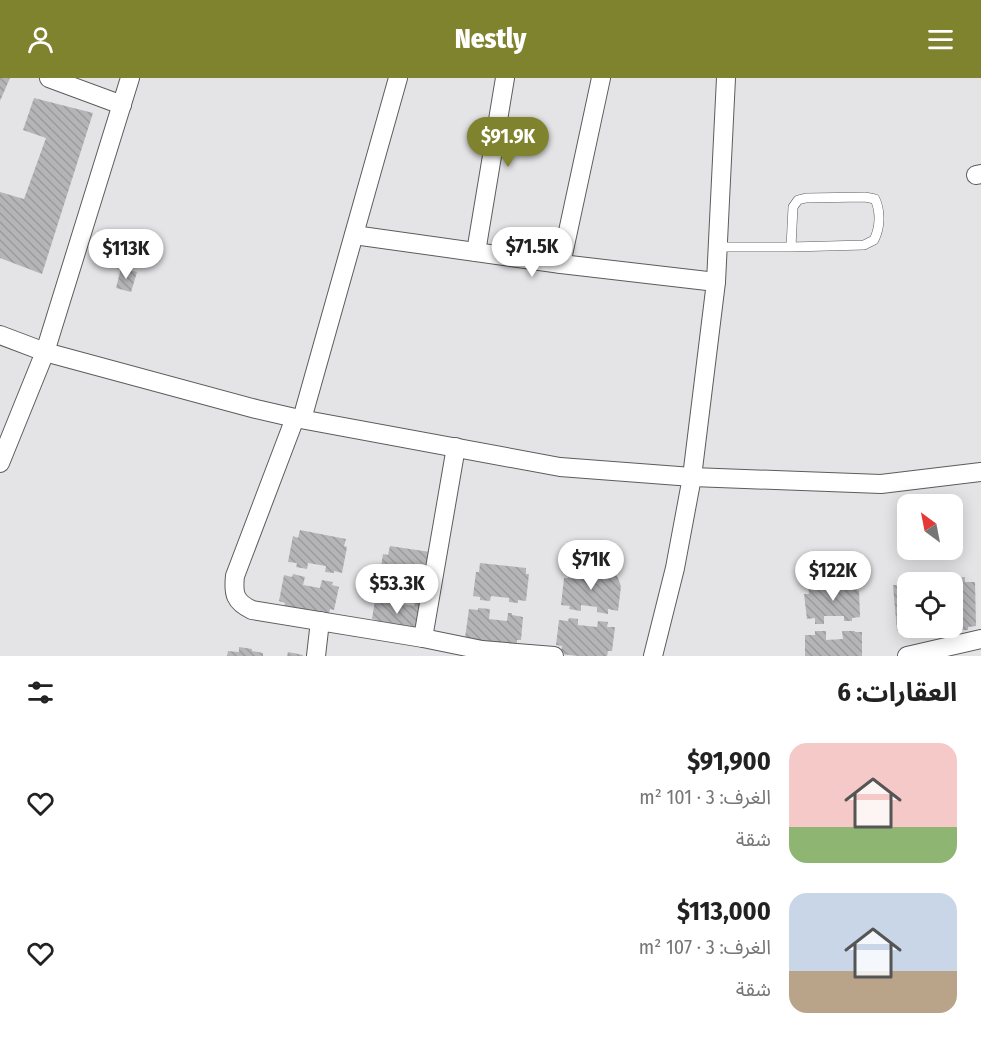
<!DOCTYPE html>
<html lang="ar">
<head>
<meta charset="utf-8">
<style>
	body { margin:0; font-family:"Fira Sans Condensed","Noto Sans Arabic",sans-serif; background:#f6f6f6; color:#222; direction:rtl; height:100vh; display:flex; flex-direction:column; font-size:22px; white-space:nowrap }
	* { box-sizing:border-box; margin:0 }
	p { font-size:20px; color:#767676 }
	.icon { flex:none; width:33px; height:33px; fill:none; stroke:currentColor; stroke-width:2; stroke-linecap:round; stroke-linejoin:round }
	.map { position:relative; height:578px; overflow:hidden; direction:ltr }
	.details { display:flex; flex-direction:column; background:#fff; flex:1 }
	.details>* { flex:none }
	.needle { width:39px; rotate:328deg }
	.buttons { position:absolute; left:897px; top:416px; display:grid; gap:12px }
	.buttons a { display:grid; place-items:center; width:66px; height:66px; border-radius:12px; background:#fff; box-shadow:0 3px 15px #0003; font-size:30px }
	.price { position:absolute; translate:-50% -51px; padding:0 14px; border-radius:21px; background:#fff; color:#222; font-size:20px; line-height:39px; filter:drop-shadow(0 2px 3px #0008) }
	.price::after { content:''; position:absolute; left:50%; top:36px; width:18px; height:14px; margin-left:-9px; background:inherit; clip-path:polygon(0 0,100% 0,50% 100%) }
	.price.on { background:#80832d; color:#fff }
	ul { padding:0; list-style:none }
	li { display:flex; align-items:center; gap:18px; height:150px; padding:0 24px }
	li span { display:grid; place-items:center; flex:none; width:168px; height:120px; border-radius:18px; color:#555 }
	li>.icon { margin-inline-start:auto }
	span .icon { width:72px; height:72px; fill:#fffc; stroke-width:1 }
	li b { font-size:26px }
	h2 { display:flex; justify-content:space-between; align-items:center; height:72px; padding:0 24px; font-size:26px }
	header { display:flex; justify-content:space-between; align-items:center; height:78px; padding:0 24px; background:#80832d; color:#fff; font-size:27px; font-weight:800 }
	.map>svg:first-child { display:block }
	.building { fill:url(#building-back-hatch) }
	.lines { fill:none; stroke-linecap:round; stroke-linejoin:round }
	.lane-casing { stroke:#5c5c5e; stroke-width:10 }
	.street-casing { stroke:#5c5c5e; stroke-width:20 }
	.lane { stroke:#fff; stroke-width:9 }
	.street { stroke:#fff; stroke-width:18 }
</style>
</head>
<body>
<header><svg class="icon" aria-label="menu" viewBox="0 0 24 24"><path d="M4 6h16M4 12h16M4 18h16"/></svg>Nestly<svg class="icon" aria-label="person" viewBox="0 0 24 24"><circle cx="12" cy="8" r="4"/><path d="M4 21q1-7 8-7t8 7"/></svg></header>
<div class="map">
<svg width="981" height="578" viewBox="0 0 981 578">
	<defs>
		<pattern id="building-back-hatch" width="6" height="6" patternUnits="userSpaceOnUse" patternTransform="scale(1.5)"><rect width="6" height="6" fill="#b5b4b7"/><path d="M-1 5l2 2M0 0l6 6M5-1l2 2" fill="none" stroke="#9b9a9d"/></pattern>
	</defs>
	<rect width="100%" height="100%" fill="#e4e3e6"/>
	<g class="building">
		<path d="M0,0H10L0,23Z"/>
		<path d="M34,20L93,35L42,196L0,180V114L24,121L46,60L23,52Z"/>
		<path d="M121,190L137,194L131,214L116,210Z"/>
		<path d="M300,452L346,461L344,468L347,469L342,495L334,493V495L325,494L326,488L308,485L307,491L296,489L297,485L288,484L293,458L298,460Z"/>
		<path d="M390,468L437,475L425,511L418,510L419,503L399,500L397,507L388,506L389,503L379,501L383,476L388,477Z"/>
		<path d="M480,485L526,490V496H529L526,523L518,522V525L509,524V520L491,518L490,523L480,522V519L473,518L476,494H479Z"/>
		<path d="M569,492L617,498L621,508L618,533L608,531V536L597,534V529L581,527V533L569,531L570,528L561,527L564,500H568Z"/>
		<path d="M293,496L305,499L303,507L320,510L322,502L333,504L332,507L339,509L334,532L330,531L328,541L284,531L285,525L279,523L284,497L292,499Z"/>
		<path d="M926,499V504H908V549H928L929,555L907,557V552L897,553L893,507H900V501Z"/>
		<path d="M965,499V504H975L976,548L968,549V552L945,553V549H952V504H941V500Z"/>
		<path d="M857,505V513L859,512L860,539L852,540V543H844V538H824V546H815V540L807,541L804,516H809L808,507Z"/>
		<path d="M386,514L397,516L395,525L414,528L415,521L424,523L418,558L376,550L377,542L372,541L376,516L385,518Z"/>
		<path d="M478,530L490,531L489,541L507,543L508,535H512V537L523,539L521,562H517L516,572L465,560L469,531L478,532Z"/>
		<path d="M569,540L578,541V547L597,549L598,543L608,544L607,549H615L612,573H608L607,578H578L561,576L562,568L556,567L559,542L568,543Z"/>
		<path d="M815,553H826V562L843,561L842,553H855V554H862V578H805V557H815Z"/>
		<path d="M239,569L252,571V573L263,575V578H227L228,573L239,574Z"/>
		<path d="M288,574L303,577V578H287Z"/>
	</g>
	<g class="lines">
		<g class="lane-casing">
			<path id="lane" d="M718,169H791L864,167L874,162C880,150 881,134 875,121L865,119L806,120L798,122L793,129L791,169"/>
		</g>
		<g class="street-casing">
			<g id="street">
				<path d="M49,0L122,27"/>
				<path d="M976,97L981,96"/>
				<path d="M354,157L561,186L716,204"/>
				<path d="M476,174L505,0"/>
				<path d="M561,186L601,0"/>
				<path d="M0,257L45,274L256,331L295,340L560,389L692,399L881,406L981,394"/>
				<path d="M295,340L235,498C233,516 235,524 252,532L423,560L456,369"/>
				<path d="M302,341L398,0"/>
				<path d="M0,385L45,274L130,0"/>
				<path d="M423,560L482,572L554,578"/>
				<path d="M316,578L320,543"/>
				<path d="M653,578L675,490L692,399L716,204L726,0"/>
				<path d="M907,578L981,561"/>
			</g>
		</g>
		<use href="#lane" class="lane"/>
		<use href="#street" class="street"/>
	</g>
</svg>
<div class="buttons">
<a><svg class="needle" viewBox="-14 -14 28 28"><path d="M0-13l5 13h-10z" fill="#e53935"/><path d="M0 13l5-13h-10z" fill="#767676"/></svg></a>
<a><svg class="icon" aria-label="locate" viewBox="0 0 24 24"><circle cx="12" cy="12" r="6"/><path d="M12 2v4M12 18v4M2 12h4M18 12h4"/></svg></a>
</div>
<b class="price on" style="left:508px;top:90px">$91.9K</b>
<b class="price" style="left:532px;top:200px">$71.5K</b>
<b class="price" style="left:126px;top:202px">$113K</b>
<b class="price" style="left:591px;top:513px">$71K</b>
<b class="price" style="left:833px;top:524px">$122K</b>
<b class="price" style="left:397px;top:537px">$53.3K</b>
</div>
<section class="details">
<h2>العقارات: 6<svg class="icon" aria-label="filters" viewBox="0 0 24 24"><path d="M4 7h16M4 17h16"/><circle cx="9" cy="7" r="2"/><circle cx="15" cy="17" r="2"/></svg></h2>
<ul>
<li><span style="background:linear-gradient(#f6c9c9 70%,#8fb573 0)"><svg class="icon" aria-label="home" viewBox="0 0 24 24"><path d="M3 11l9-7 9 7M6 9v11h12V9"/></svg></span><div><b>$91,900</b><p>الغرف: 3 · 101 m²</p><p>شقة</p></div><svg class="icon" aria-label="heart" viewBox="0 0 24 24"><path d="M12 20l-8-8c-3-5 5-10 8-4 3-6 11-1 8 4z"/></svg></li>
<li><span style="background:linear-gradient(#c9d6e8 65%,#b9a48a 0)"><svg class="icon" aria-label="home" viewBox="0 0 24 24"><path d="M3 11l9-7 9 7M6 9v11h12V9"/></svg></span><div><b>$113,000</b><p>الغرف: 3 · 107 m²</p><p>شقة</p></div><svg class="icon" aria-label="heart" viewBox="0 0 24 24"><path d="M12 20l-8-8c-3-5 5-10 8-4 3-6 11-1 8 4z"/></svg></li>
</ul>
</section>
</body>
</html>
